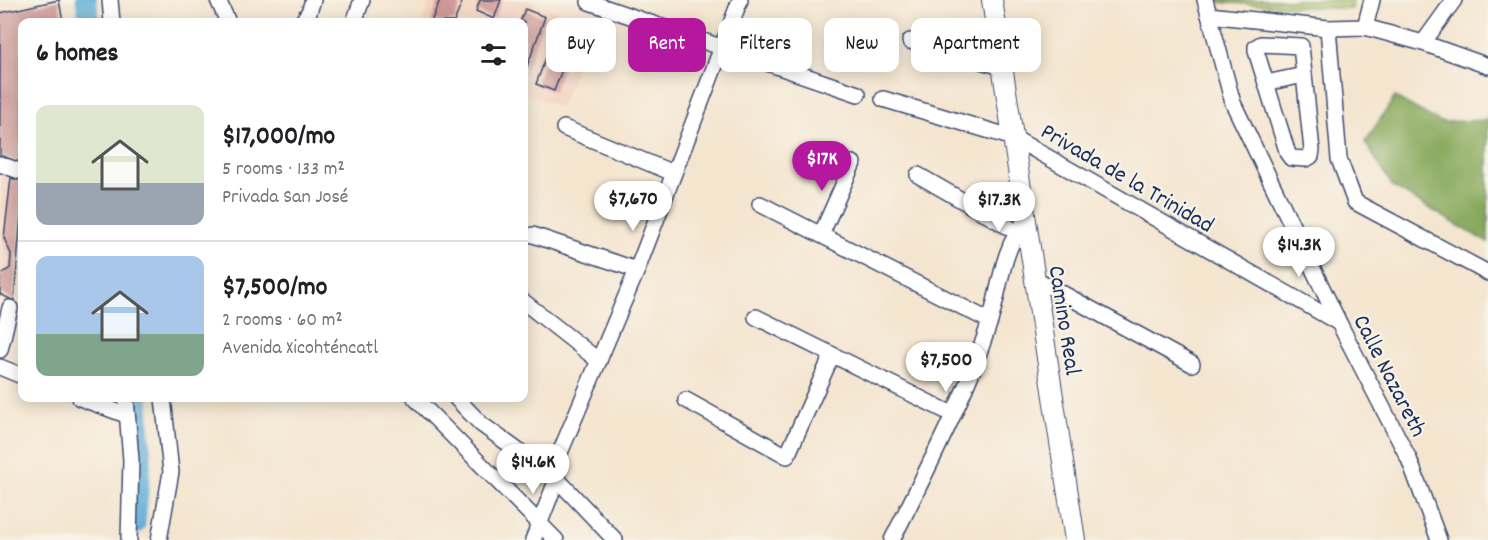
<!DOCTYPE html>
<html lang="en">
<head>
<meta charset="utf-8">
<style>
	body { margin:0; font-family:Dekko,sans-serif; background:#f2f2f2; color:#202124; height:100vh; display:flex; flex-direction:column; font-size:22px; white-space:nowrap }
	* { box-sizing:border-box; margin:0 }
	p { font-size:20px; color:#757577 }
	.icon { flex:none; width:33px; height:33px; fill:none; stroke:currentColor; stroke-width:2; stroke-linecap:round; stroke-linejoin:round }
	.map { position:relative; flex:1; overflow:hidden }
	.drawer { position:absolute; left:18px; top:18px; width:510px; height:384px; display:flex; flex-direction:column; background:#fff; border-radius:12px; box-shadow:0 3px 15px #0003 }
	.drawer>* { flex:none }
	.banner { position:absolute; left:546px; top:18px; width:570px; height:54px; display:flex; gap:12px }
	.price { position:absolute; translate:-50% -51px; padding:0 14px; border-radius:21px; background:#fff; color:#222; font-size:20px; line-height:39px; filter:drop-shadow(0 2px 3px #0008) }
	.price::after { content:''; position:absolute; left:50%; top:36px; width:18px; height:14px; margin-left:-9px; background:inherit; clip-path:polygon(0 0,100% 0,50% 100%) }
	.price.active { background:#b5179e; color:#fff }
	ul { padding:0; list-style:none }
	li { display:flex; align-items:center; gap:18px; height:150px; padding:0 18px }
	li+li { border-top:2px solid #e0e0e0 }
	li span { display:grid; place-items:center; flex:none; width:168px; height:120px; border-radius:12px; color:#555 }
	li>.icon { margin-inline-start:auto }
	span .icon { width:72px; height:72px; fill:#fffc; stroke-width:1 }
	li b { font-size:26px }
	h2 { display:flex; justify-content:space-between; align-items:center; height:72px; padding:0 18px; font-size:26px }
	.tag { padding:0 21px; border-radius:12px; background:#fff; box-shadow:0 3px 15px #0003; font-size:21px; line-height:54px }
	.tag.active { background:#b5179e; color:#fff }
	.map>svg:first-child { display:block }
	.built { fill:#f4d3c0 }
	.green { fill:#aac368; stroke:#627963; stroke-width:1.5 }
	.forest { fill:#87a95c; stroke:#516c5d; stroke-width:1.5 }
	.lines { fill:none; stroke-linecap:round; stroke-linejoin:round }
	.river { stroke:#5cabd6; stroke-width:21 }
	.building { fill:#ce9795 }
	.minor-casing { stroke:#3c4a6f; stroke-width:18 }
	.major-casing { stroke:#3c4a6f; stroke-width:22 }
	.minor { stroke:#fff; stroke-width:15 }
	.major { stroke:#fff; stroke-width:20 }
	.labels { text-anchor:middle; stroke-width:4.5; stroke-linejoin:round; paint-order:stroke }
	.street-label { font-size:24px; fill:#1b2f5e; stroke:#f7f3e8 }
</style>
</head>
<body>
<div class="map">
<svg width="1488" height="540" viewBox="0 0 1488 540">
	<rect width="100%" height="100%" fill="#f7f3e8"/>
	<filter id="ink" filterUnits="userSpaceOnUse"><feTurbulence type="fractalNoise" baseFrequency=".0167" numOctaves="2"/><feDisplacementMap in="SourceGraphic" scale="12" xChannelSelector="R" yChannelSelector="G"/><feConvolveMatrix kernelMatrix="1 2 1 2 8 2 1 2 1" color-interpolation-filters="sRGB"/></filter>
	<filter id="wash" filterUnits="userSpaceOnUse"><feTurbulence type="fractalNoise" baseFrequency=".008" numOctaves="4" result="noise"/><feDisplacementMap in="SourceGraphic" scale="24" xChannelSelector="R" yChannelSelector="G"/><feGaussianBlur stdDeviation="1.35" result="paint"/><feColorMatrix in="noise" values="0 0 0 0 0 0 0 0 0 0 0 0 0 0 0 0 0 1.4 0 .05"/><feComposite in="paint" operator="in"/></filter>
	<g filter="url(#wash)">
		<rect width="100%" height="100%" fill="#f4e5cf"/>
		<g class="built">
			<path d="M431,0H528L592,26L560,107L524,93V22H422Z"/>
			<path d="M0,171L22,177V202L14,301L0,294Z"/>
		</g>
		<path class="green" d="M1209,0H1352V9L1210,2Z"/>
		<path class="forest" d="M1395,97L1440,122L1488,120V243L1393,187L1365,142Z"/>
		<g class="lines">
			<g class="river">
				<path d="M86,0L90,22"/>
				<path d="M135,524L141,459L138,398"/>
			</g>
		</g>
		<g id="blocks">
			<g class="building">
				<path d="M59,0L63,22H22V163L0,156V13Z"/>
				<path d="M440,0H463L454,22H431Z"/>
				<path d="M480,0H501L494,19L476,11Z"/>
				<path d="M525,9L545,17L524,75V22H520Z"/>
				<path d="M558,21L576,28L567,51L549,44Z"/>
				<path d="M548,52L566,59L554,91L536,84Z"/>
				<path d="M11,178L22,181V202L14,301L0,294V275L10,268L11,254L4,238Z"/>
			</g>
		</g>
	</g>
	<g filter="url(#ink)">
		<use href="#blocks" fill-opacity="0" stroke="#3c4a6f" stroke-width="1.5"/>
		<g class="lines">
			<g class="minor-casing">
				<g id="minor">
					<path d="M110,0L112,22"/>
					<path d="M218,0L228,22"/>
					<path d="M1205,0L1233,103L1339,323L1409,459L1439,540"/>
					<path d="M589,2L858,94"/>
					<path d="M1209,15L1328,28L1365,27L1423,43L1488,66"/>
					<path d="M302,22L309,12L313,0"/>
					<path d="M354,22L362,0"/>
					<path d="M1365,27L1372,0"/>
					<path d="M1328,28L1339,159L1355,202L1488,273"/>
					<path d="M910,41L1002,67"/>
					<path d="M1423,43L1454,0"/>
					<path d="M1261,44L1301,46L1312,150L1311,156L1306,159L1291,158L1288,154L1256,51V47Z"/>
					<path d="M1266,83L1304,75"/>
					<path d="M883,99L1014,138L1339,323"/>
					<path d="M564,128L673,173"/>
					<path d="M0,164L22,172"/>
					<path d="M918,175L1017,232"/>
					<path d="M760,204L990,321"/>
					<path d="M533,235L637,270"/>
					<path d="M821,235L853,163"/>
					<path d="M1034,278L1192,364"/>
					<path d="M524,302L599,361"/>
					<path d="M756,317L952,414"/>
					<path d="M0,350L10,308"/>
					<path d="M0,367L22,376"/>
					<path d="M80,398L126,415"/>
					<path d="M126,398L131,460L129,540"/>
					<path d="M415,398L556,540"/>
					<path d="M456,398L481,424L557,479L615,540"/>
					<path d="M686,400L787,456L832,355"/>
					<path d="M551,474L637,270L740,0"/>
					<path d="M159,540L171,472L163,398"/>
					<path d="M533,540L557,479"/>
					<path d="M892,540C919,486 948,430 971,374C978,357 984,339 990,321C1000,290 1002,247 1025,223"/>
				</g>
			</g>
			<g class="major-casing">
				<path id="major" d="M992,0L1075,540"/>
			</g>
			<use href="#minor" class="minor"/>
			<use href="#major" class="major"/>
		</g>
	</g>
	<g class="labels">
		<g class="street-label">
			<text transform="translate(1128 177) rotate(30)" y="8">Privada de la Trinidad</text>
			<text transform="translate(1066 320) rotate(81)" y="8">Camino Real</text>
			<text transform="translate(1391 375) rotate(63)" y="8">Calle Nazareth</text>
		</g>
	</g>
</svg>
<b class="price active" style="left:822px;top:192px">$17K</b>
<b class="price" style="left:633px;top:232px">$7,670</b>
<b class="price" style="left:999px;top:233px">$17.3K</b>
<b class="price" style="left:1299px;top:278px">$14.3K</b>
<b class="price" style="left:946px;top:393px">$7,500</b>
<b class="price" style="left:533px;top:495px">$14.6K</b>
<div class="banner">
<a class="tag">Buy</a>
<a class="tag active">Rent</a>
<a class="tag">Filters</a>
<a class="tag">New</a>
<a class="tag">Apartment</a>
</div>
<section class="drawer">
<h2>6 homes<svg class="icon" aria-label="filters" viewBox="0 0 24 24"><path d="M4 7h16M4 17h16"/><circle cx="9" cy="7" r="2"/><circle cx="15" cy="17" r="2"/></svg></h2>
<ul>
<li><span style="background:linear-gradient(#dfe7d0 65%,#9aa5b1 0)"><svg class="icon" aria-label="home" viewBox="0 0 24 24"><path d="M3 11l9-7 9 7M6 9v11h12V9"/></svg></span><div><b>$17,000/mo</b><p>5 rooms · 133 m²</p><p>Privada San José</p></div></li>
<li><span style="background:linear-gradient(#a9c7e8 65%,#7fa58c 0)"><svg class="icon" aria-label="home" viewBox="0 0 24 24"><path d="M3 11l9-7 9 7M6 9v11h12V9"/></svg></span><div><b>$7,500/mo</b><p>2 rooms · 60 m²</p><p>Avenida Xicohténcatl</p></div></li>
</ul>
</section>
</div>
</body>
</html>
